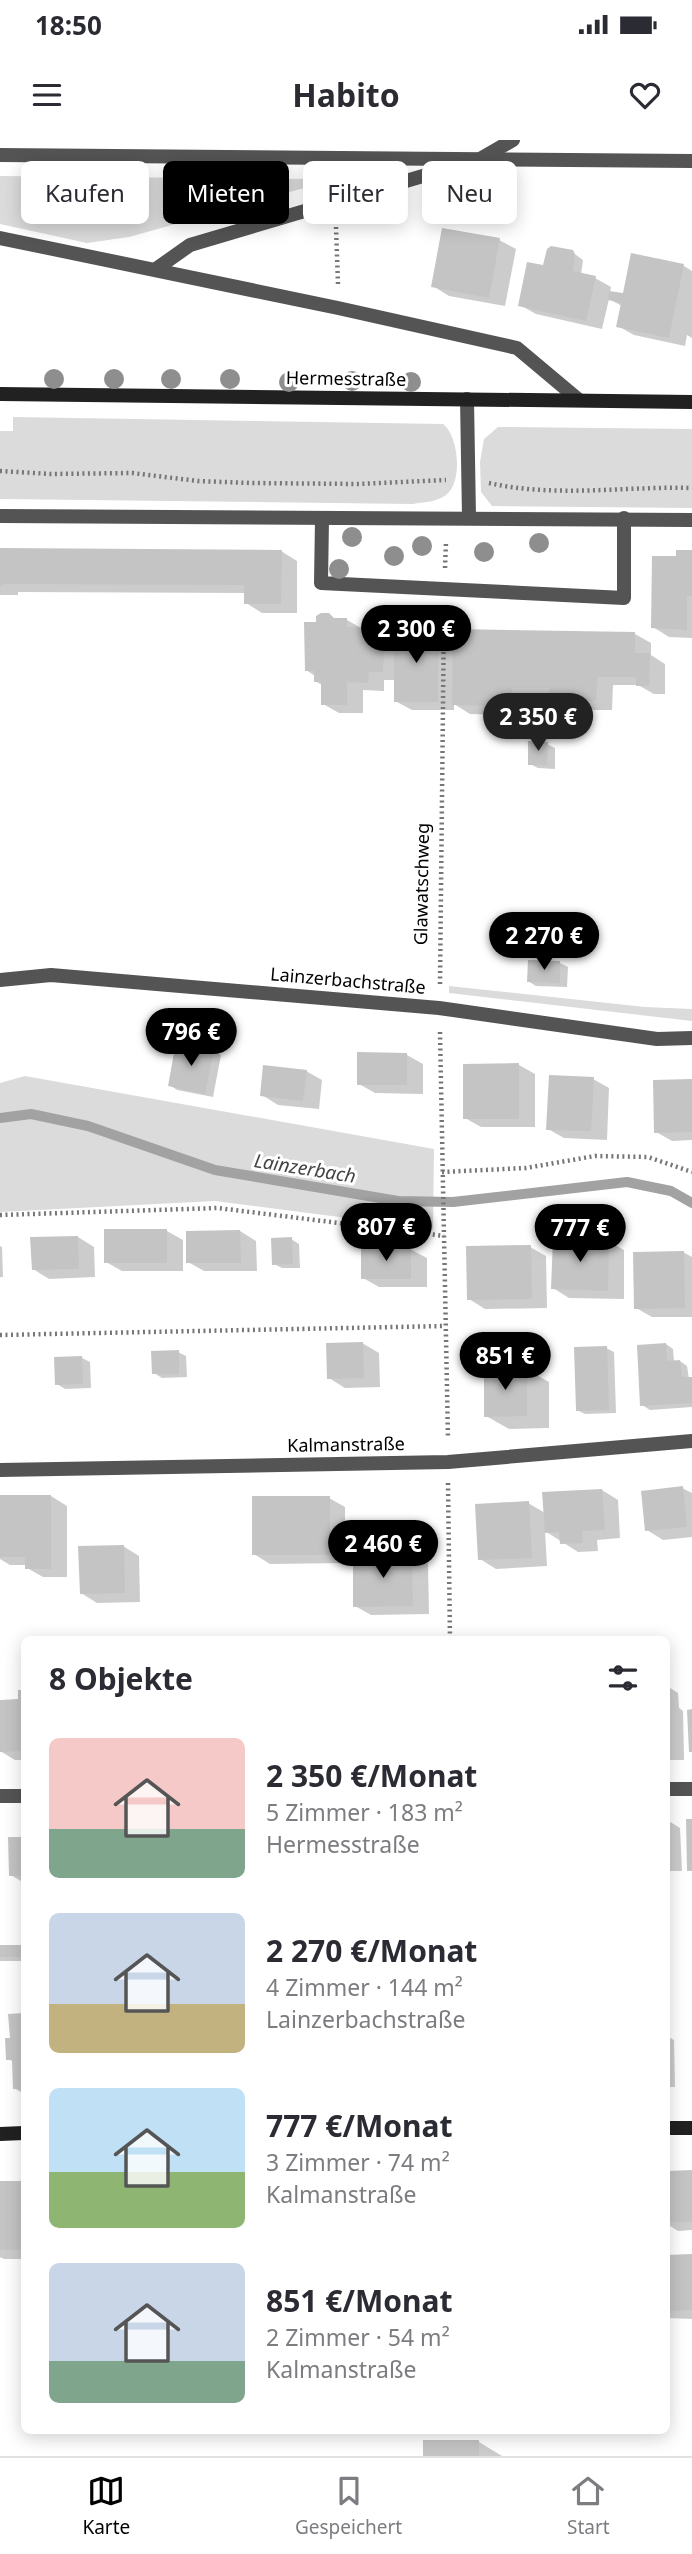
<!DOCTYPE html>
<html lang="de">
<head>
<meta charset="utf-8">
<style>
	body { margin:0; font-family:"Noto Sans",sans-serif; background:#f2f2f3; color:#2b2b33; height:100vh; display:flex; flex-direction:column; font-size:26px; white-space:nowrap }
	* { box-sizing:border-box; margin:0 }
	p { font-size:23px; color:#7c7c81 }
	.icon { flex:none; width:38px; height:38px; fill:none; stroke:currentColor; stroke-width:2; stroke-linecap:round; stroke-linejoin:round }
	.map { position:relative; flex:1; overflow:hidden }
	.side { position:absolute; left:21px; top:1496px; width:649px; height:798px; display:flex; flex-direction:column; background:#fff; border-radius:10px; box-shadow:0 4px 18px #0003 }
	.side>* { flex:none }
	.guide { position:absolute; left:21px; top:21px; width:651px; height:63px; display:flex; gap:14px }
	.price { position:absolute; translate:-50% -60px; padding:0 16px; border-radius:24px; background:#000; color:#fff; font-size:23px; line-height:46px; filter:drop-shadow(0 2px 4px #0008) }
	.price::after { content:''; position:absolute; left:50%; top:42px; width:21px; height:16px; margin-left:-10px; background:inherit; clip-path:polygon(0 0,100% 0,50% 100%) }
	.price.selected { background:#222; color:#fff }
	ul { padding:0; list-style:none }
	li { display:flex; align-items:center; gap:21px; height:175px; padding:0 28px }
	li span { display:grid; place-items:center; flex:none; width:196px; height:140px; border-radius:10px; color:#555 }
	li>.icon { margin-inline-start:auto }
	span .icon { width:84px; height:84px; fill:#fffc; stroke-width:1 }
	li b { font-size:30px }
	h2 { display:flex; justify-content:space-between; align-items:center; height:84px; padding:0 28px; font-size:30px }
	.chip { padding:0 24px; border-radius:10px; background:#fff; box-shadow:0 4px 18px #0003; font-size:24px; line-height:63px }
	.chip.selected { background:#000; color:#fff }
	.status { display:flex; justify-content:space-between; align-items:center; height:49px; padding:0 35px; background:#fff; direction:ltr }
	.status svg { height:19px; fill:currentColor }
	header { display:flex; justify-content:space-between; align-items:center; height:91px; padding:0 28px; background:#fff; font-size:32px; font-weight:700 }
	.tabs { display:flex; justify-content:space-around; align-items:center; height:98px; border-top:2px solid #e1e1e2; background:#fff; font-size:19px; color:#7c7c81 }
	.tabs a { display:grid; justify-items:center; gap:4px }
	.tabs .selected { color:#000 }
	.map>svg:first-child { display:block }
	.green { fill:#dbdbdb }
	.shadow { fill:#0003 }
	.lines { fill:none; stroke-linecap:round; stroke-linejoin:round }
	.stream { stroke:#a2a2a2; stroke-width:10 }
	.building { fill:#c4c4c4 }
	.path { stroke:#767676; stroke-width:4.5; stroke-dasharray:2 3.5; stroke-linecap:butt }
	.street { stroke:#545454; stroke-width:14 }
	.secondary { stroke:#212121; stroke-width:14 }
	.tree { fill:#8e8e8e }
	.labels { text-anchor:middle; stroke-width:6; stroke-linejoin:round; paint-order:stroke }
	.street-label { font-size:18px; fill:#000; stroke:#fff }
	.water-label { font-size:19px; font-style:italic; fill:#434343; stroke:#fff }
</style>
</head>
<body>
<div class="status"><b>18:50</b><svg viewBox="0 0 49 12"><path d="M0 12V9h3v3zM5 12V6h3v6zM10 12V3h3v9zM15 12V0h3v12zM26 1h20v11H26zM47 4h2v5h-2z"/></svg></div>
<header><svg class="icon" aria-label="menu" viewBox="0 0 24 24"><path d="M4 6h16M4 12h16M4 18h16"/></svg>Habito<svg class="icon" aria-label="heart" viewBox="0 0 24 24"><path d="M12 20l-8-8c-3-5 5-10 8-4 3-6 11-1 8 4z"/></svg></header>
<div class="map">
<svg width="692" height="2316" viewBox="0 0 692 2316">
	<rect width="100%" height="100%" fill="#fff"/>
	<g class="green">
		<path d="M0,36L317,39L318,44L129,97L87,103L0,84Z"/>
		<path d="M13,277L443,284C459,296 463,343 446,355C437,362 424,362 413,364L0,359V291H13Z"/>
		<path d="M498,287L692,289V368L492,366L481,352L480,322L484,299Z"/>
		<path d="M449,846L645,867L692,869V881L449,853Z"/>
		<path d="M25,936L434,1009L433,1089L215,1061L0,1072V943Z"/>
	</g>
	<g class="shadow">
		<path d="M499,100L516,109L505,166L449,156L433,146Z"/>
		<path d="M572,112L583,120L581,135L595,138L611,147L610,153L624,155L632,115L684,126L692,131V198L687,195L685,206L634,195L618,186L622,166L609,159L602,189L536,174L520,165L552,129Z"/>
		<path d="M0,410L281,411L297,421V473H262L246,463V453L18,452V455H0Z"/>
		<path d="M692,412V498L669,497L653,487L677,418Z"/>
		<path d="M337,480H347L363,489L384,490L396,497L438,490L455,500L635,494L651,503V515L665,524V554H654L638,545H613L612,570H573L572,583H567L551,574V556H528V570H512V575L470,574L454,564V570H412L395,561L396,540H384V551L363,550V573H339L323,564L322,545L315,541V536L306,530Z"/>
		<path d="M547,604L555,608V629L538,628L530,624Z"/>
		<path d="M560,823L568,827L567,847L536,846L528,841Z"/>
		<path d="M213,911L221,915L213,957L177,950L170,945Z"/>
		<path d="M407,915L423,924V954L375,953L359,944Z"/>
		<path d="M519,925L535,934V987H481L465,978Z"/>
		<path d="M306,931L322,940L319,969L278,965L262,955Z"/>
		<path d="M593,939L609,948L607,1000L564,998L548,989Z"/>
		<path d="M692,940V1000L672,1001L656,992Z"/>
		<path d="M167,1091L183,1100V1131H122L106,1122Z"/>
		<path d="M240,1091L256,1101L257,1131H204L188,1122Z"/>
		<path d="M78,1097L94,1107L95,1137L49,1139L33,1129Z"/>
		<path d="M291,1099L299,1104L300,1128H282L274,1124Z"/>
		<path d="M608,1101L624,1110V1159L569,1158L553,1148Z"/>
		<path d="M0,1106L2,1107L3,1137H0Z"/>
		<path d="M530,1107L546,1116L547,1168L485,1169L469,1159Z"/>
		<path d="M410,1109L427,1118V1147H379L363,1138Z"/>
		<path d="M683,1112L692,1117V1177H652L636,1168Z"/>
		<path d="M362,1203L379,1213L380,1247L345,1248L329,1238Z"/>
		<path d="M666,1204L673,1209L674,1222L680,1221L687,1226L689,1239H692V1267L650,1270L642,1265Z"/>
		<path d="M606,1208L614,1212L616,1273L585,1274L577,1270Z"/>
		<path d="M178,1212L186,1216L187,1237L162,1238L154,1233Z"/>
		<path d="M82,1218L90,1222L91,1248L65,1249L57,1244Z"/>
		<path d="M526,1229L549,1242V1288L509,1289L486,1276Z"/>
		<path d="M682,1348L692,1353V1397L663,1400L647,1390Z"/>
		<path d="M602,1350L618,1360L620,1398L597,1400L598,1411L578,1412L545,1391L547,1426L496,1429L480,1419L528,1363L545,1373Z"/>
		<path d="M51,1356L67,1366V1437H43L27,1428V1425H10L0,1419V1357Z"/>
		<path d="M329,1358L345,1367V1423L270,1424L254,1414Z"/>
		<path d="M123,1406L139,1416L140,1462L97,1463L81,1453Z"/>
		<path d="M412,1415L428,1424L429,1474L371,1475L355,1466Z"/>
		<path d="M667,1546L678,1553L679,1568L683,1571L684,1620H667Z"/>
		<path d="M19,1552H24V1620H15L0,1611V1561H19Z"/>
		<path d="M667,1680L680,1688L682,1731H667Z"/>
		<path d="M10,1699H24V1743L11,1735Z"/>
		<rect x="0" y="1807" width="24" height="14"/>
		<path d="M24,1874V1954L14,1948V1922L8,1919L12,1899L10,1875Z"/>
		<path d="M667,1896L674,1900L675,1947H667Z"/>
		<path d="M667,2032H692V2090L678,2091L667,2084Z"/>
		<path d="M0,2043H24V2119H4L0,2117Z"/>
		<path d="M667,2116H692V2179L667,2178Z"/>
		<path d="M479,2302L502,2316H425Z"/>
	</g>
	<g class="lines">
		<path class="stream" d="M0,978L31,974L88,986L215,1030L398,1061L453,1062L627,1042L671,1051L692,1063"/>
	</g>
	<g class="building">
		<path d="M442,88L500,98L489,158L431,147Z"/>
		<path d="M551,106L573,110L575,114L573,131L596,136L586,181L518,166L527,122L543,125L547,109Z"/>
		<path d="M631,113L684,124L669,198L616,187L621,163L608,160L609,151L623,153Z"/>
		<path d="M0,408L282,410L281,464H244V445L3,444V446H0Z"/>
		<path d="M676,410H692V456H687V490L651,488L652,416H676Z"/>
		<path d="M321,473H329L334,478H347V487L385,488L383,532H369L368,543L347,542V565H321V542H314V531H305L304,482H316V476Z"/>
		<path d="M394,488H439L438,562H394Z"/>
		<path d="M453,489L635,492V513H650L649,546H636V537H598L596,561H557V575H549V548H512V562H496V566L452,565Z"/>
		<path d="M528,601L548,602L547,625H528Z"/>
		<path d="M528,820L560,821V843L527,842Z"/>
		<path d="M176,902L214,909L205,954L168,946Z"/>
		<path d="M357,912L407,913V945H357Z"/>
		<path d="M519,923V979H463V924Z"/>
		<path d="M263,925L307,930L303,961L260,956Z"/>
		<path d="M549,935L594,937L591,991L546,990Z"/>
		<path d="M692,939V992L654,993L653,940Z"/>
		<rect x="104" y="1089" width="63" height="34"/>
		<path d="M240,1090L241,1123H186V1091Z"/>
		<path d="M78,1096L79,1129L32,1130L30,1097Z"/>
		<path d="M292,1097L293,1124L272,1125L271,1098Z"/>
		<path d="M553,1098L609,1099L608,1151L551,1149Z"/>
		<path d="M531,1105L532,1159L467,1160L466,1106Z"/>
		<rect x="361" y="1107" width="50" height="32"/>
		<path d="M684,1111L685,1168L634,1169L633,1112Z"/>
		<path d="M363,1202L364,1238L327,1239L326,1203Z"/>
		<path d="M666,1203L667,1221L680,1220L682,1237H692V1263L640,1266L637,1205Z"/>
		<path d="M607,1206L609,1270L576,1271L574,1207Z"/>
		<path d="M179,1210V1234H152L151,1211Z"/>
		<path d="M82,1216L83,1244L55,1245L54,1217Z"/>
		<path d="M484,1227H527V1276L484,1277Z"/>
		<path d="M683,1346L687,1387L645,1391L641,1351Z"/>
		<path d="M602,1349L605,1390L582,1391L583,1403L560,1404L559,1392L545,1393L542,1352Z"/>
		<path d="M0,1355H51V1429H25V1417H0Z"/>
		<rect x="252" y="1356" width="78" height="59"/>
		<path d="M529,1361L532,1418L478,1420L475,1364Z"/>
		<path d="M124,1405L125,1453L80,1454L78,1406Z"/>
		<path d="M412,1413L413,1466L353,1467V1414Z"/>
		<path d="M18,1550H24V1611L0,1612V1560L18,1559Z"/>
		<path d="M692,1569V1612H689L687,1570Z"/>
		<path d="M686,1679H692V1731H687Z"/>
		<path d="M8,1697H24V1736H9Z"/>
		<rect x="0" y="1805" width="24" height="12"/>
		<path d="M24,1873V1949H13L12,1920H6L5,1898H10L8,1874Z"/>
		<path d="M692,2030V2082H667V2031Z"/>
		<rect x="0" y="2041" width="24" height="69"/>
		<path d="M692,2114V2170L667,2171V2115Z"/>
		<rect x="423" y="2300" width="56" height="16"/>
	</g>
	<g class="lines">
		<g class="path">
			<path d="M336,87L338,144"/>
			<path d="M0,331L51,334L132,333L198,341L251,343L359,344L446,340"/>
			<path d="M489,343C556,358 624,346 692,348"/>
			<path d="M445,428L446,402"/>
			<path d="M440,844L444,472"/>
			<path d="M440,892L448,1299"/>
			<path d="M442,1032L526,1028L595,1016L648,1017L692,1032"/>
			<path d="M0,1075L218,1068L444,1096"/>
			<path d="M0,1195L445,1186"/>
			<path d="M448,1343L450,1500"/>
		</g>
		<g class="street">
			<path d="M0,15L692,21"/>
			<path d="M480,19L513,0"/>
			<path d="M0,98L338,168L517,208L579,260"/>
			<path d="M156,129L190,105L460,25"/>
			<path d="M467,259L469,377"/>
			<path d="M0,376L692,380"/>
			<path d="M322,379L321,443L624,458V378"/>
			<path d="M0,840L51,835L439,868L657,899L692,898"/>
			<path d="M0,1330L448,1322L692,1301"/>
			<path d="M667,1649H692"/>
			<path d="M0,1656H24"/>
		</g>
		<g class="secondary">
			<path d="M0,254L692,262"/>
			<path d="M667,1988H692"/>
			<path d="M0,1994L24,1993"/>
		</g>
	</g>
	<g class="tree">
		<circle cx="54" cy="239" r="10"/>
		<circle cx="114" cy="239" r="10"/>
		<circle cx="171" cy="239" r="10"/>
		<circle cx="230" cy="239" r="10"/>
		<circle cx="352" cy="241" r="10"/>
		<circle cx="289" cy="242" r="10"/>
		<circle cx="411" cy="242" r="10"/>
		<circle cx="352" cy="397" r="10"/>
		<circle cx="539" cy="403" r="10"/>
		<circle cx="422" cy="406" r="10"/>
		<circle cx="484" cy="412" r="10"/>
		<circle cx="394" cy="416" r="10"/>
		<circle cx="339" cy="429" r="10"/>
	</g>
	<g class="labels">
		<g class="street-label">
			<text transform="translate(346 239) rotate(1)" y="6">Hermesstraße</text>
			<text transform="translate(422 744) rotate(-89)" y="6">Glawatschweg</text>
			<text transform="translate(348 841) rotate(5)" y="6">Lainzerbachstraße</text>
			<text transform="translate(346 1305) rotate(-1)" y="6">Kalmanstraße</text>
		</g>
		<g class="water-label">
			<text transform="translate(305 1028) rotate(9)" y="7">Lainzerbach</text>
		</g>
	</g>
</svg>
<b class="price" style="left:416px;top:525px">2 300 €</b>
<b class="price selected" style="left:538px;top:613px">2 350 €</b>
<b class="price" style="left:544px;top:832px">2 270 €</b>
<b class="price" style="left:191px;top:928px">796 €</b>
<b class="price" style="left:386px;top:1123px">807 €</b>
<b class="price" style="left:580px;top:1124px">777 €</b>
<b class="price" style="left:505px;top:1252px">851 €</b>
<b class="price" style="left:383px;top:1440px">2 460 €</b>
<div class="guide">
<a class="chip">Kaufen</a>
<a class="chip selected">Mieten</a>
<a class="chip">Filter</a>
<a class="chip">Neu</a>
</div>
<section class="side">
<h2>8 Objekte<svg class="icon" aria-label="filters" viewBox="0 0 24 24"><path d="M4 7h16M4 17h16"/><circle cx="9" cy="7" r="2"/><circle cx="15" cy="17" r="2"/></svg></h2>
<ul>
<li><span style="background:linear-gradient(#f6c9c9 65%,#7fa58c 0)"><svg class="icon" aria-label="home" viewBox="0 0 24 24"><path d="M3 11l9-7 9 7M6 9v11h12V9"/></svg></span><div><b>2 350 €/Monat</b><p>5 Zimmer · 183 m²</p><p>Hermesstraße</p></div></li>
<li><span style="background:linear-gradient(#c9d6e8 65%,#c2b280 0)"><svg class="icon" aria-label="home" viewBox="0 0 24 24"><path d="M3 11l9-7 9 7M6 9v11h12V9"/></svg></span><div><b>2 270 €/Monat</b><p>4 Zimmer · 144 m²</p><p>Lainzerbachstraße</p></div></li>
<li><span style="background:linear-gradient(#bfe0f5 60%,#8fb573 0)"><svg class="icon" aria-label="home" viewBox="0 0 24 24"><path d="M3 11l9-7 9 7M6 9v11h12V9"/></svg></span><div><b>777 €/Monat</b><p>3 Zimmer · 74 m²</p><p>Kalmanstraße</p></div></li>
<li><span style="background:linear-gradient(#c9d6e8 70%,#7fa58c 0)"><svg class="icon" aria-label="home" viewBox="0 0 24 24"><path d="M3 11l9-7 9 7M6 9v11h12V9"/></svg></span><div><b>851 €/Monat</b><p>2 Zimmer · 54 m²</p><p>Kalmanstraße</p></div></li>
</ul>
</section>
</div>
<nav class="tabs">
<a class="selected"><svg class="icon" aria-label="map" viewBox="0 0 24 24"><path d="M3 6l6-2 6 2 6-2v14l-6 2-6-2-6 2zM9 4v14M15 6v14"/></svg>Karte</a>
<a><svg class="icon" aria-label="saved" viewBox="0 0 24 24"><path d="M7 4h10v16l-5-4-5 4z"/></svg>Gespeichert</a>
<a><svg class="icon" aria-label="home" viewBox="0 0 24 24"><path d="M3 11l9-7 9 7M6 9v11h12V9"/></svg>Start</a>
</nav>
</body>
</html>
